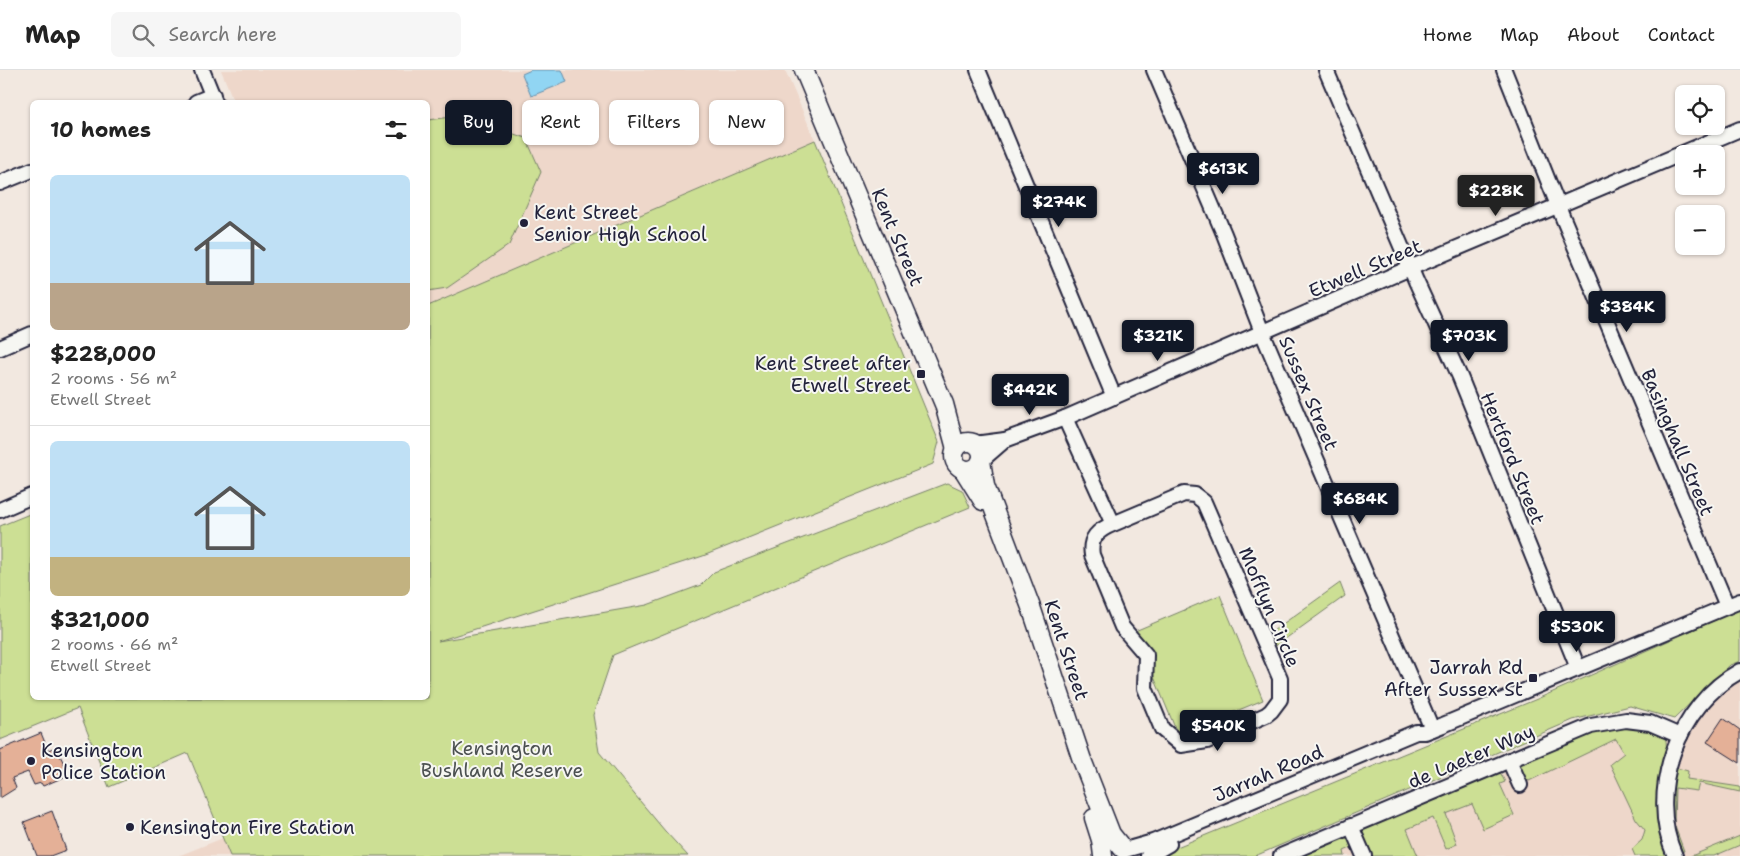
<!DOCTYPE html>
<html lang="en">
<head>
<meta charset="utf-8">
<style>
	body { margin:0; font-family:"Shantell Sans",sans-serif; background:#f6f6f6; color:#222; height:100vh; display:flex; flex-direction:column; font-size:19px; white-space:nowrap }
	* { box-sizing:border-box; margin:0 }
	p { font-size:16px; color:#767676 }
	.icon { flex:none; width:28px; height:28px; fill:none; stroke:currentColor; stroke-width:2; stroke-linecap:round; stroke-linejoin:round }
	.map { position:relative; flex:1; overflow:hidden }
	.sheet { position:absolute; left:30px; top:30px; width:400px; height:600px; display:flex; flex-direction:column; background:#fff; border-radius:8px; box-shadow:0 1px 4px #0004 }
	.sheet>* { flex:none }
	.banner { position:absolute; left:445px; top:30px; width:475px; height:45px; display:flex; gap:10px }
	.buttons { position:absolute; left:1675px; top:15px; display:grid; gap:10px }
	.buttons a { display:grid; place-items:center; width:50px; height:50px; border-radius:8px; background:#fff; box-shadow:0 1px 4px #0004; font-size:25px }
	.price { position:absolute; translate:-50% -42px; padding:0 11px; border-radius:5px; background:#111827; color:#fff; font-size:16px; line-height:32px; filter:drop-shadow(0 1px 2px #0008) }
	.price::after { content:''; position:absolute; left:50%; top:30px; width:15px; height:11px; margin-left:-8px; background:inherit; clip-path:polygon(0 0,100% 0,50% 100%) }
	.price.on { background:#222; color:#fff }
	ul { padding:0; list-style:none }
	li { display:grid; align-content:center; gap:10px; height:265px; padding:0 20px }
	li+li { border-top:1px solid #e0e0e0 }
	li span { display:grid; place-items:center; height:155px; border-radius:8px; color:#555 }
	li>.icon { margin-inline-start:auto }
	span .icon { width:90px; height:90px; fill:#fffc; stroke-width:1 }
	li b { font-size:21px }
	h2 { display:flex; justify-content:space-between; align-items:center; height:60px; padding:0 20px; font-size:21px }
	.tag { padding:0 18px; border-radius:8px; background:#fff; box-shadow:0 1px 4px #0004; font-size:18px; line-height:45px }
	.tag.on { background:#111827; color:#fff }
	header { display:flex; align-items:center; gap:30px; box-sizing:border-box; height:70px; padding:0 25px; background:#fff; border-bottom:1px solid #e0e0e0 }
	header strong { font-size:24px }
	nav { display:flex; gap:28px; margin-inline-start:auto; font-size:18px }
	.search { width:350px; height:45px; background:#f6f6f6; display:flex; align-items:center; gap:12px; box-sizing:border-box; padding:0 18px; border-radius:8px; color:#767676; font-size:19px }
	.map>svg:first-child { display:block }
	.built { fill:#eed7ca }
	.green { fill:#ccdf94; stroke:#778068 }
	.water { fill:#91d5f3; stroke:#658da9 }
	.building { fill:#e4b097; stroke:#22223b }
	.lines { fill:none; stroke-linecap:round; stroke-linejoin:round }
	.minor-casing { stroke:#22223b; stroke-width:18 }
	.major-casing { stroke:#22223b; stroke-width:21 }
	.minor { stroke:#f6f6f2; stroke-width:14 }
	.major { stroke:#f6f6f2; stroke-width:18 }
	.poi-dot { fill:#22223b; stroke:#f6f6f2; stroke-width:2 }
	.labels { text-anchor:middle; stroke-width:4; stroke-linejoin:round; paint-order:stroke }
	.poi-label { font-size:19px; fill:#22223b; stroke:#f6f6f2; text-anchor:start }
	.street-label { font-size:19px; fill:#22223b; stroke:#f6f6f2 }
	.park-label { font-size:19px; fill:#4c5151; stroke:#f6f6f2 }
</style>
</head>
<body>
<header>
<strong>Map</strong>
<div class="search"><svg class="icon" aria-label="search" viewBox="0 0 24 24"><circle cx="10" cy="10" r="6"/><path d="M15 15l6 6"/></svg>Search here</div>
<nav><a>Home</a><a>Map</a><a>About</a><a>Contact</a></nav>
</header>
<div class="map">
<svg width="1740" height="786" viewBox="0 0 1740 786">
	<rect width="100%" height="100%" fill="#f2e8e0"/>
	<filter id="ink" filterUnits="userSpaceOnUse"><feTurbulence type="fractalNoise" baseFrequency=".02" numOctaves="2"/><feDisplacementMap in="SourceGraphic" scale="10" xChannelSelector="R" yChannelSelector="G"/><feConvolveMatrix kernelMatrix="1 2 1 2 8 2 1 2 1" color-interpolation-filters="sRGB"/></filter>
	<g filter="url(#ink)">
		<g class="built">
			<path d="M221,0H785L815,70L428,236V32H234Z"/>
			<path d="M1740,610V786H1305L1594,665L1648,662L1683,678L1695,653L1707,638L1720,625Z"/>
			<path d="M223,768L230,786H178Z"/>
		</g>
		<g class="green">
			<path d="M460,46L526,68L541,102L509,175L447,218L428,221V50Z"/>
			<path d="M815,70L939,372L933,394L703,486L438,571L647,535L701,515L714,502L947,413L962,420L970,437L613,585L593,645L599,682L665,761L688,786H230L188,683L109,717L78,638L0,670V456L32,443V628H428V236Z"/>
			<path d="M1340,513L1345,526L1274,577L1270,563Z"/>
			<path d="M1220,525L1263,630L1178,665L1135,561Z"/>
			<path d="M1740,539V591L1730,595L1674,649L1630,636L1573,650L1255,786H1155L1537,629Z"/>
			<path d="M1621,656H1641L1665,666C1669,682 1663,684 1661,699C1657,734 1655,753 1668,786H1635L1632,779L1642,770L1645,760L1636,749L1610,694L1624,683L1616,669L1529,711L1526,709L1518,693L1600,659Z"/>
			<path d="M1677,698L1688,701L1687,709L1740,717V722L1699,713L1697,721L1675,718L1674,754L1684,781L1679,783L1670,758L1673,703Z"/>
			<path d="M1500,702L1505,712L1500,714L1514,745L1483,759L1472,734L1446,744L1457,774L1446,779L1433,748L1407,759L1418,786H1369L1359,761Z"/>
			<path d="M1346,764L1353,777L1344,781L1345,786H1298Z"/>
			<path d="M1740,766V775L1714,786H1691Z"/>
		</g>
		<path class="water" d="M531,0H562L567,12L531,26L522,4Z"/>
		<g class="building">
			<path d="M1723,648L1740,660V693L1707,672Z"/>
			<path d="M41,663L48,680L56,677L68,702L62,704L64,707L43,716L41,713L34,715L28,702L12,708L16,718L0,728V680Z"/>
			<path d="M52,741L66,780L50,786H37L24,752Z"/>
		</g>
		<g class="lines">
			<g class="minor-casing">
				<g id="minor">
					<path d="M202,0L215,32"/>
					<path d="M978,0L1114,327"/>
					<path d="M1154,0L1224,164L1262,262L1432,659"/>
					<path d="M1326,0L1416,211L1460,307L1578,598"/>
					<path d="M1504,0L1563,148L1727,536"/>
					<path d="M196,32L213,25"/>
					<path d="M0,113L32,100"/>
					<path d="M0,278L32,264"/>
					<path d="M1065,348L1113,454C1098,460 1089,468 1092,485L1122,557L1146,585L1145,618L1162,659L1181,675L1207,671L1266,645L1271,641L1280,629V608L1204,432L1195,425L1184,424L1113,454"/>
					<path d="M974,374L1005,370L1065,348L1410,198L1740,59"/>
					<path d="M982,390L1005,370"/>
					<path d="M0,440L32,426"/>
					<path d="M1509,690L1520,715"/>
					<path d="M1351,756L1364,786"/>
					<path d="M1125,780L1153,772L1416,662H1425L1443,655L1740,531"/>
					<path d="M1148,786L1169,774"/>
					<path d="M1281,786L1591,656L1626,650L1650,653L1680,666"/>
					<path d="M1675,786C1646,721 1678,635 1740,601"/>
				</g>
			</g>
			<g class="major-casing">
				<g id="major">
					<path d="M804,0L944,334L956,379"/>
					<circle cx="968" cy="386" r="14"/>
					<path d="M981,391L985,416L1032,540L1082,690L1111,764L1123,779"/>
					<path d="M963,399L983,431"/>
					<path d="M1094,748L1101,770L1103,786"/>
				</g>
			</g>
			<use href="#minor" class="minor"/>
			<use href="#major" class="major"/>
		</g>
	</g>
	<g class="poi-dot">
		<circle cx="524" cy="153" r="5"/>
		<rect x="916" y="299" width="10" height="10" rx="2.5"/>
		<rect x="1528" y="603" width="10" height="10" rx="2.5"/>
		<circle cx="31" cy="691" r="5"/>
		<circle cx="130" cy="757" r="5"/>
	</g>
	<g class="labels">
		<g class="poi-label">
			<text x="534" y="149">Kent Street<tspan x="534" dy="22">Senior High School</tspan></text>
			<text x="911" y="300" text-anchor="end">Kent Street after<tspan x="911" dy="22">Etwell Street</tspan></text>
			<text x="1523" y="604" text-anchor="end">Jarrah Rd<tspan x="1523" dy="22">After Sussex St</tspan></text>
			<text x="41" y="687">Kensington<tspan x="41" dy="22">Police Station</tspan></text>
			<text x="140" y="764">Kensington Fire Station</text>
		</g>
		<g class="street-label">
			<text transform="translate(898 167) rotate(67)" y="7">Kent Street</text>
			<text transform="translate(1365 198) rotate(-23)" y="7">Etwell Street</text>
			<text transform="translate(1309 323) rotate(67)" y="7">Sussex Street</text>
			<text transform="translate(1678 372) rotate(67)" y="7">Basinghall Street</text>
			<text transform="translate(1513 388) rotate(68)" y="7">Hertford Street</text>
			<text transform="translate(1270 537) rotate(67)" y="7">Mofflyn Circle</text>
			<text transform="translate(1067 580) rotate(72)" y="7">Kent Street</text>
			<text transform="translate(1471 686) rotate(-23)" y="7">de Laeter Way</text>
			<text transform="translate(1268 703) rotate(-23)" y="7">Jarrah Road</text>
		</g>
		<g class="park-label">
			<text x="502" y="685">Kensington<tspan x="502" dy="22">Bushland Reserve</tspan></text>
		</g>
	</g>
</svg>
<div class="buttons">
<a><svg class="icon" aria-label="locate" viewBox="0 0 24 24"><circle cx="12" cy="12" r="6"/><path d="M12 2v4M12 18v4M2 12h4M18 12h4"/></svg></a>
<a>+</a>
<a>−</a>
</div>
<b class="price" style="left:1223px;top:125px">$613K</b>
<b class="price on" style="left:1496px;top:147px">$228K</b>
<b class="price" style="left:1059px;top:158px">$274K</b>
<b class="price" style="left:1627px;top:263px">$384K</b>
<b class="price" style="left:1158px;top:292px">$321K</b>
<b class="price" style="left:1469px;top:292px">$703K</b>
<b class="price" style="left:1030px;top:346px">$442K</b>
<b class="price" style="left:1360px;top:455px">$684K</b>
<b class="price" style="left:1577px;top:583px">$530K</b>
<b class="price" style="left:1218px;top:682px">$540K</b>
<div class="banner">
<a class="tag on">Buy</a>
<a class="tag">Rent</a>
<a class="tag">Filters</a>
<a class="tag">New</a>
</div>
<section class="sheet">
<h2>10 homes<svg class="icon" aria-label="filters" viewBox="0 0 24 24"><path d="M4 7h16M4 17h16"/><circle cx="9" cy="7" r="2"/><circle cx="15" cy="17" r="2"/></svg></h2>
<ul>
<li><span style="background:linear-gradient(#bfe0f5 70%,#b9a48a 0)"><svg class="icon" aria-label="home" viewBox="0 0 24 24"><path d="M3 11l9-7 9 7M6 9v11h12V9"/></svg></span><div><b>$228,000</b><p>2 rooms · 56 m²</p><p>Etwell Street</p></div></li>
<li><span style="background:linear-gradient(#bfe0f5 75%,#c2b280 0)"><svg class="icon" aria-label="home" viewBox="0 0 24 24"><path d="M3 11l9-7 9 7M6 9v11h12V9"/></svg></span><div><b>$321,000</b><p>2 rooms · 66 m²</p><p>Etwell Street</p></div></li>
</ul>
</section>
</div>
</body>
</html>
